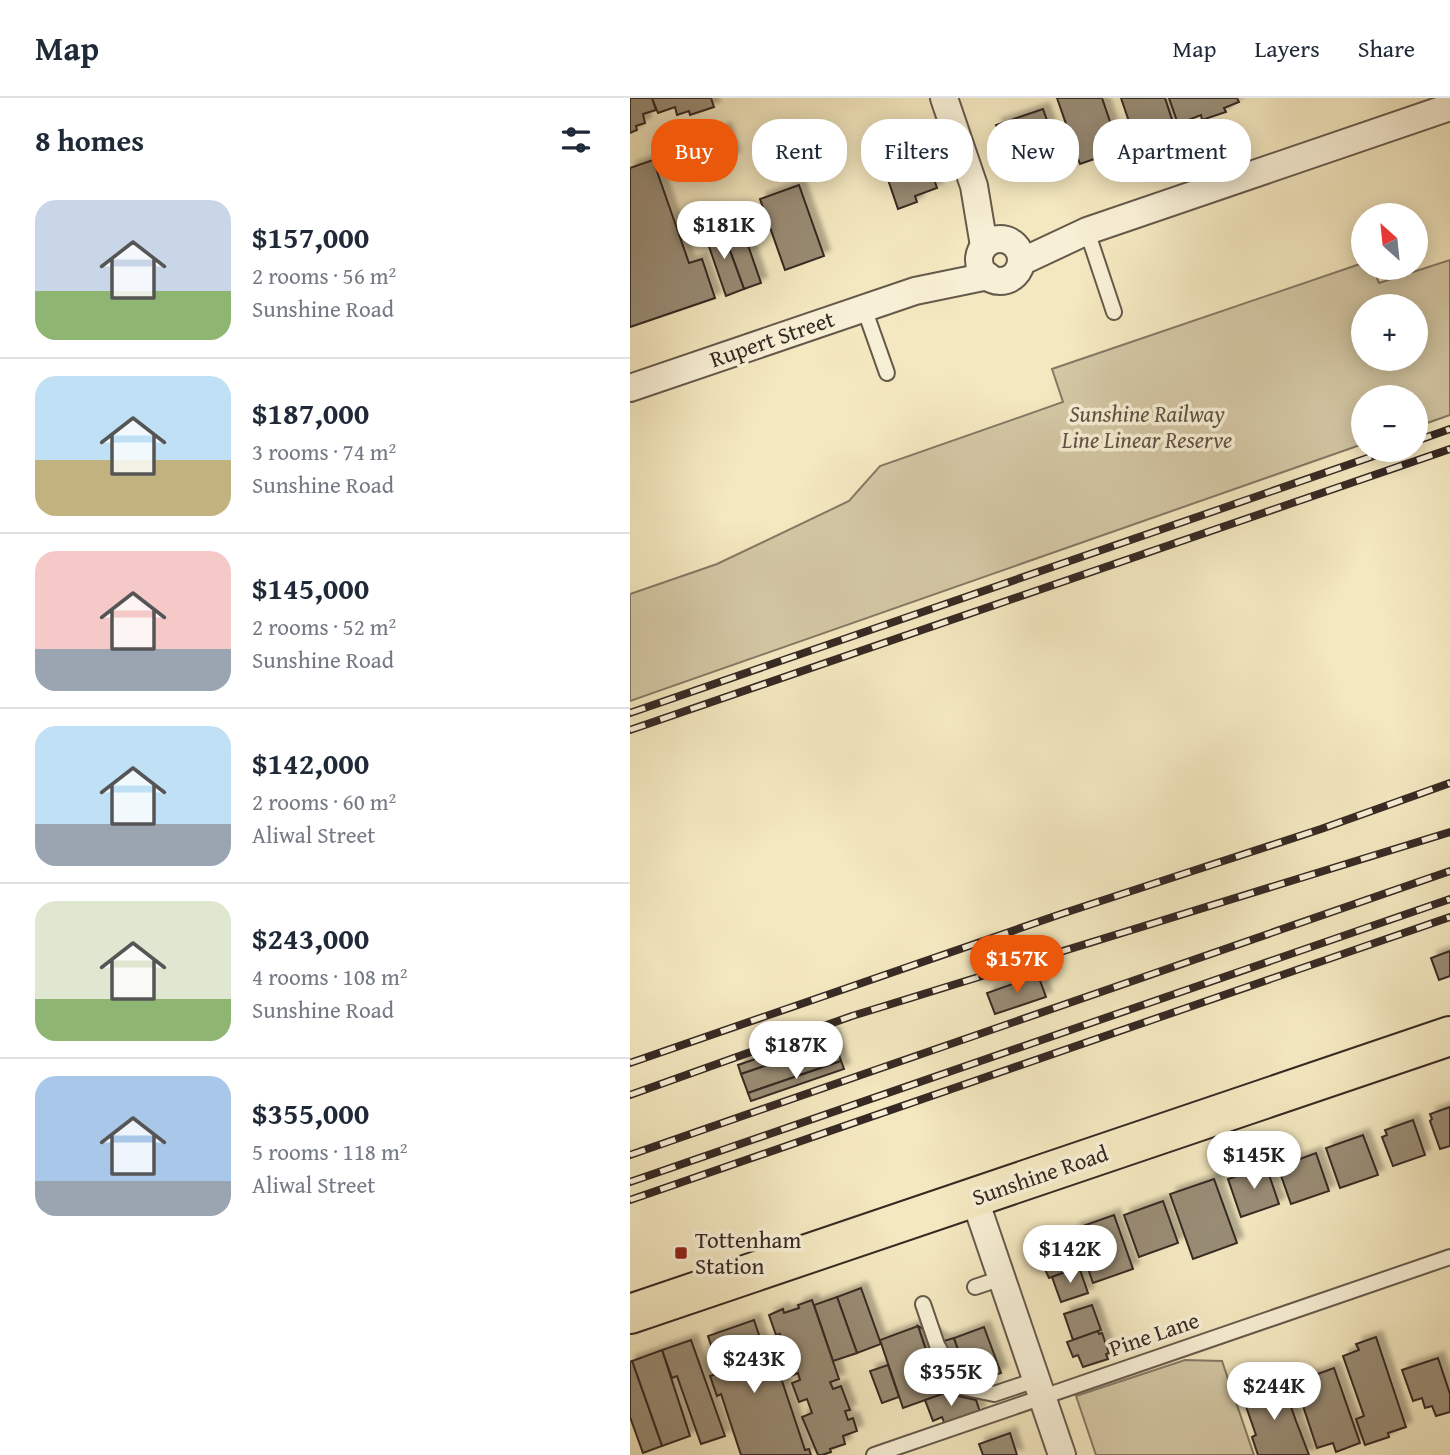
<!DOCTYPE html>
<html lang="en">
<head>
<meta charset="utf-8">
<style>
	body { margin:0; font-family:"Gentium Book Plus",serif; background:#f2f2f3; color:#1f2937; height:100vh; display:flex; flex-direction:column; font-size:26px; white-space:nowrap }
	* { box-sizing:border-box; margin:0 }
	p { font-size:23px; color:#747a83 }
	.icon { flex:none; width:38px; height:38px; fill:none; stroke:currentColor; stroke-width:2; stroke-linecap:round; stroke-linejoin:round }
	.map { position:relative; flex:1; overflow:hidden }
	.panel { display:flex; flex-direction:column; background:#fff; width:630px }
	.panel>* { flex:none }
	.hud { position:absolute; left:21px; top:21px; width:665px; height:63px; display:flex; gap:14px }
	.needle { width:46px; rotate:333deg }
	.tools { position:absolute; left:721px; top:105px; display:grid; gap:14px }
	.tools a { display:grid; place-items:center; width:77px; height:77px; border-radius:50%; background:#fff; box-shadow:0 4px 18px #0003; font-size:35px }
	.price { position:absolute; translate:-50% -60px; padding:0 16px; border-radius:24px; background:#fff; color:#222; font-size:23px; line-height:46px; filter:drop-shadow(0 2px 4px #0008) }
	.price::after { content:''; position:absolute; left:50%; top:42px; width:21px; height:16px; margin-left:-10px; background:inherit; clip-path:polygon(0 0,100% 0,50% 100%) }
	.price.selected { background:#ea580c; color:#fff }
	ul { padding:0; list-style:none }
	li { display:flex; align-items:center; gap:21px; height:175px; padding:0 35px }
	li+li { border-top:2px solid #e0e1e3 }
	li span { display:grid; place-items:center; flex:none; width:196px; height:140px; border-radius:21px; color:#555 }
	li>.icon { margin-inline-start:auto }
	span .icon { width:84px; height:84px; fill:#fffc; stroke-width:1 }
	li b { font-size:30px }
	h2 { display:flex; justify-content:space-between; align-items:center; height:84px; padding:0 35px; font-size:30px }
	.pill { padding:0 24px; border-radius:28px; background:#fff; box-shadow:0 4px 18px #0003; font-size:24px; line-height:63px }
	.pill.selected { background:#ea580c; color:#fff }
	header { display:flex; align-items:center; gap:42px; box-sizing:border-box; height:98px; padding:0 35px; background:#fff; border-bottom:2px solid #e0e1e3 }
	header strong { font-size:33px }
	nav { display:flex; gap:38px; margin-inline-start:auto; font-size:24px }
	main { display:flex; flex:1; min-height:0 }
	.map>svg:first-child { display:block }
	.green { fill:#d4c8a5; stroke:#857864; stroke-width:2; fill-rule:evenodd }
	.building { fill:#998c75; stroke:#362924; stroke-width:2; filter:url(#shadow) }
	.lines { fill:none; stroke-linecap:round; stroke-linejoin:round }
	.service-casing { stroke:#66594b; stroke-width:18 }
	.minor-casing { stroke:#66594b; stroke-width:30 }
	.primary-casing { stroke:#362924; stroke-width:42 }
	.service { stroke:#f8f0d6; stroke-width:14 }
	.minor { stroke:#f8f0d6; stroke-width:26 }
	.primary { stroke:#f4e8c0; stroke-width:38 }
	.rail-casing { stroke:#362924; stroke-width:8 }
	.rail { stroke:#f8f0d6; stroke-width:5; stroke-dasharray:16; stroke-linecap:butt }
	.poi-dot { fill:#8f2418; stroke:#f8f0d6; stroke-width:2.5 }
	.labels { text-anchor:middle; stroke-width:7; stroke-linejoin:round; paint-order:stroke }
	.street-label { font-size:23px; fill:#362924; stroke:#f8f0d6 }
	.park-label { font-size:23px; font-style:italic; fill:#5e5144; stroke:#f8f0d6 }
	.poi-label { font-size:23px; fill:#362924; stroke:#f8f0d6; text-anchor:start }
</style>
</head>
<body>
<header>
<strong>Map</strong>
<nav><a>Map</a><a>Layers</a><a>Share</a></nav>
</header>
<main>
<section class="panel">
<h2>8 homes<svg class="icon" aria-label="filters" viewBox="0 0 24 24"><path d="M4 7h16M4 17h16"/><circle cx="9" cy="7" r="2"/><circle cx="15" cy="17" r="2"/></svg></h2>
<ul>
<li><span style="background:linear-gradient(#c9d6e8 65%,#8fb573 0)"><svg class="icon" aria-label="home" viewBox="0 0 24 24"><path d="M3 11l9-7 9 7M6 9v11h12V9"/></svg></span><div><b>$157,000</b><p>2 rooms · 56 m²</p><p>Sunshine Road</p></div></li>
<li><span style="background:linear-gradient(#bfe0f5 60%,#c2b280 0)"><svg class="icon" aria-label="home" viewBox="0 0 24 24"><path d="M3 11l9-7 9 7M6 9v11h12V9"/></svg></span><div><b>$187,000</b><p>3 rooms · 74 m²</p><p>Sunshine Road</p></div></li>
<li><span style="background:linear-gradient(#f6c9c9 70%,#9aa5b1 0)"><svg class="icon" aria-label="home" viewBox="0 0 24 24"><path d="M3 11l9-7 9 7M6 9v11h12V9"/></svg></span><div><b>$145,000</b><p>2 rooms · 52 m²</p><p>Sunshine Road</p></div></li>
<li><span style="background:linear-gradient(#bfe0f5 70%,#9aa5b1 0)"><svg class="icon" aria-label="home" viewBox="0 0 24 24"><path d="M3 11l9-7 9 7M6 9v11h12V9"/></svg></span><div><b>$142,000</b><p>2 rooms · 60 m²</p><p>Aliwal Street</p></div></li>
<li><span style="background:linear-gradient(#dfe7d0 70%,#8fb573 0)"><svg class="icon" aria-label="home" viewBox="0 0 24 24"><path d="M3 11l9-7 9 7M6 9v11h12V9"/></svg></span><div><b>$243,000</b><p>4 rooms · 108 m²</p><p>Sunshine Road</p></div></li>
<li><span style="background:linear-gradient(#a9c7e8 75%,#9aa5b1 0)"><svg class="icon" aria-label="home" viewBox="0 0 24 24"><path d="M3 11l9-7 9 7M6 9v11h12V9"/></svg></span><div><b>$355,000</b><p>5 rooms · 118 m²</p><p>Aliwal Street</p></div></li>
</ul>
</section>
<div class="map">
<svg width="820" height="1357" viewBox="0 0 820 1357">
	<defs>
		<filter id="shadow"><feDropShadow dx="6" dy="-6" stdDeviation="2" flood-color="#0004"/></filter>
	</defs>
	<rect width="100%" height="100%" fill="#f4e8c0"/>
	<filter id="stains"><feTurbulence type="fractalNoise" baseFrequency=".00286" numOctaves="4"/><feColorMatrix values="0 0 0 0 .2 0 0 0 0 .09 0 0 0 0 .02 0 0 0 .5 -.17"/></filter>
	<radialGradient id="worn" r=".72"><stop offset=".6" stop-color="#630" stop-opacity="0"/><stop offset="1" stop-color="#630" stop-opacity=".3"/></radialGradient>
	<g class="green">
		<path d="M820,162V317L786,329V299H733V346L0,603V496L87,466L219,403L250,368L433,304L422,271L733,165V170H743L749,185ZM733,208H786V261H733Z"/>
		<path d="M555,1262L592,1263L624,1357H466L446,1298Z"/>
	</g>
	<g class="building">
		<path d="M0,0H22L26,12L13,16L15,25L6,28L7,32L0,35Z"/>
		<path d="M22,0H81L84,9L60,17L59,13L47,17L45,9L28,15Z"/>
		<path d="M427,0H472L488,47L469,54L470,59L450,66Z"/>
		<path d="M491,0H535L546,34L527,41L525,34L505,41Z"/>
		<path d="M539,0H607L609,4L594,10L596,14L572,22L571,17L548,26Z"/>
		<path d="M413,11L432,64L410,72L408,67L383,76L366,27Z"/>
		<path d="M95,31L104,59L75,69L78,76L59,82L49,53L80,43L78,37Z"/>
		<path d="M289,38L307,90L285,98L287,104L268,111L248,52Z"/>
		<path d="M23,62L59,165L72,161L85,200L0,229V70Z"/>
		<path d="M169,87L194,158L155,172L130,101Z"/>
		<path d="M109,121L131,185L114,191L91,128Z"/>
		<path d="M91,128L114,191L96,198L74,134Z"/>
		<path d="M820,853V878L809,882L801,860Z"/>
		<path d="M408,877L416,899L365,916L357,895Z"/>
		<path d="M202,935L205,944L111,976L108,967Z"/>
		<path d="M205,944L211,963L118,995L111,976Z"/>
		<path d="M211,963L214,971L121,1003L118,995Z"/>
		<path d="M820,1009V1048L810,1051L800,1023L802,1021L800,1016Z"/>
		<path d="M783,1022L795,1057L763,1068L752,1039L757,1037L755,1032Z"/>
		<path d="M733,1037L748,1077L710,1090L696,1050Z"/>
		<path d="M686,1055L699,1093L661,1106L648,1069Z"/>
		<path d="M636,1068L649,1106L611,1119L598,1081Z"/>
		<path d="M584,1081L607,1145L563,1161L540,1096Z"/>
		<path d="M533,1103L548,1145L509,1159L494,1117Z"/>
		<path d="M484,1117L503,1171L463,1185L444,1131Z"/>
		<path d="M427,1138L431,1151L441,1147L447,1170L419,1180L403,1146Z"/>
		<path d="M449,1169L458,1195L431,1204L422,1179Z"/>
		<path d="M231,1190L251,1246L227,1255L207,1199Z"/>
		<path d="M207,1199L227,1255L203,1263L184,1207Z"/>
		<path d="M182,1202L209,1281L200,1284L203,1291L211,1288L220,1312L215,1313L218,1322L223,1320L227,1333L213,1338L215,1346L200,1351L201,1354L192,1357H188L172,1319L182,1315L177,1301L169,1304L162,1285L170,1282L168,1275L161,1278L159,1273L166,1270L160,1254L154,1256L149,1243L152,1242L150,1236L146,1237L139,1217L153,1211L154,1215L169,1210L168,1207Z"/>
		<path d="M462,1207L471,1232L443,1242L434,1216Z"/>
		<path d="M124,1222L142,1276L149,1274L175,1352L179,1351L181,1357H111L91,1296L87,1298L80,1278L90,1275L78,1238Z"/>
		<path d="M288,1228L314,1243L324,1240L329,1254L300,1264Z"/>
		<path d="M288,1228L300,1264L304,1263L315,1295L273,1310L250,1242Z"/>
		<path d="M354,1229L371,1275L340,1286L324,1240Z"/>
		<path d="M468,1233L469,1236L472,1235L479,1255L476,1256L478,1261L453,1269L448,1257L443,1259L437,1244Z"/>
		<path d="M746,1239L776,1329L758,1335L759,1339L735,1347L726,1321L734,1318L713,1258L729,1252L726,1246Z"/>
		<path d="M61,1242L95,1338L71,1346L47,1278L42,1280L32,1252Z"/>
		<path d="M32,1252L60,1338L32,1348L2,1263Z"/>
		<path d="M329,1254L340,1286L315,1295L304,1263Z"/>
		<path d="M808,1260L820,1296V1314L806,1318L802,1308L795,1310L792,1300L783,1303L772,1272Z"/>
		<path d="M2,1263L32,1348L13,1355L0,1319V1264Z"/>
		<path d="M258,1267L269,1299L252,1305L240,1273Z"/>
		<path d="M704,1270L730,1345L706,1354L703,1345L687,1350L665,1284Z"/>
		<path d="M352,1282L344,1298L346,1302L315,1295Z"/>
		<path d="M652,1283L666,1323L679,1357H628L622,1339L626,1337L612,1297Z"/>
		<path d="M315,1295L346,1302L350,1314L315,1327L312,1319L303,1323L295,1302Z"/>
		<path d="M380,1335L387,1357H353L349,1346Z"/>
	</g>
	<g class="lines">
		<g class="service-casing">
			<g id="service">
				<path d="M457,133L484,214"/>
				<path d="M234,210L257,275"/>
				<path d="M345,1189L372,1180"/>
				<path d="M293,1206L307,1247L331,1289L364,1296L406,1282"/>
				<path d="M244,1357L820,1159"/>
			</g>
		</g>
		<g class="minor-casing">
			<g id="minor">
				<path d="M314,0L344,88L354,148"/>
				<circle cx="370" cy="162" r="21"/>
				<path d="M391,164L457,133L820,9"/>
				<path d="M0,290L285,193L358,178"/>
				<path d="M344,1099L432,1357"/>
			</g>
		</g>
		<g class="primary-casing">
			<path id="primary" d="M0,1216L820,938"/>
		</g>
		<use href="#service" class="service"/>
		<use href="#minor" class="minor"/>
		<use href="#primary" class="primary"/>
		<g class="rail-casing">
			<g id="rail">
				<path d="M786,343L820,331"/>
				<path d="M0,615L761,352"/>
				<path d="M0,632L820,351"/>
				<path d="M0,965L434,815L691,731L820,685"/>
				<path d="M0,997L222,918L820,734"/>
				<path d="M0,1057L820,773"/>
				<path d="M0,1084L820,801"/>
				<path d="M0,1102L820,819"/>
			</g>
		</g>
		<use href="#rail" class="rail"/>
	</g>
	<rect class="poi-dot" x="44" y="1148" width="14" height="14" rx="3.5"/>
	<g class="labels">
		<g class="street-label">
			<text transform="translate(142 241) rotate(-19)" y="8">Rupert Street</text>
			<text transform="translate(410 1077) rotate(-19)" y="8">Sunshine Road</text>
			<text transform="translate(524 1236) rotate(-19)" y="8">Pine Lane</text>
		</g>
		<g class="park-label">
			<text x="517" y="324">Sunshine Railway<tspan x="517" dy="26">Line Linear Reserve</tspan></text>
		</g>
		<g class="poi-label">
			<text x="65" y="1150">Tottenham<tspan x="65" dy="26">Station</tspan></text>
		</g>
	</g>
	<rect width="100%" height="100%" filter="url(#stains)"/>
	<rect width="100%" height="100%" fill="url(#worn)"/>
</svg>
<div class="tools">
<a><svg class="needle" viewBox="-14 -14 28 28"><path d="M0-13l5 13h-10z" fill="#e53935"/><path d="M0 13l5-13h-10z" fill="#747a83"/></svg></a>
<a>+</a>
<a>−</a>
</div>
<b class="price" style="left:94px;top:163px">$181K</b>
<b class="price selected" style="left:387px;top:897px">$157K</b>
<b class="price" style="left:166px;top:983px">$187K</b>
<b class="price" style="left:624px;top:1093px">$145K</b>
<b class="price" style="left:440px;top:1187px">$142K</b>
<b class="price" style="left:124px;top:1297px">$243K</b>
<b class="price" style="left:321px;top:1310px">$355K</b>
<b class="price" style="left:644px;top:1324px">$244K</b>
<div class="hud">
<a class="pill selected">Buy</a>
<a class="pill">Rent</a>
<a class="pill">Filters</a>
<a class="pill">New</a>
<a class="pill">Apartment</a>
</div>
</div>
</main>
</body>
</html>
